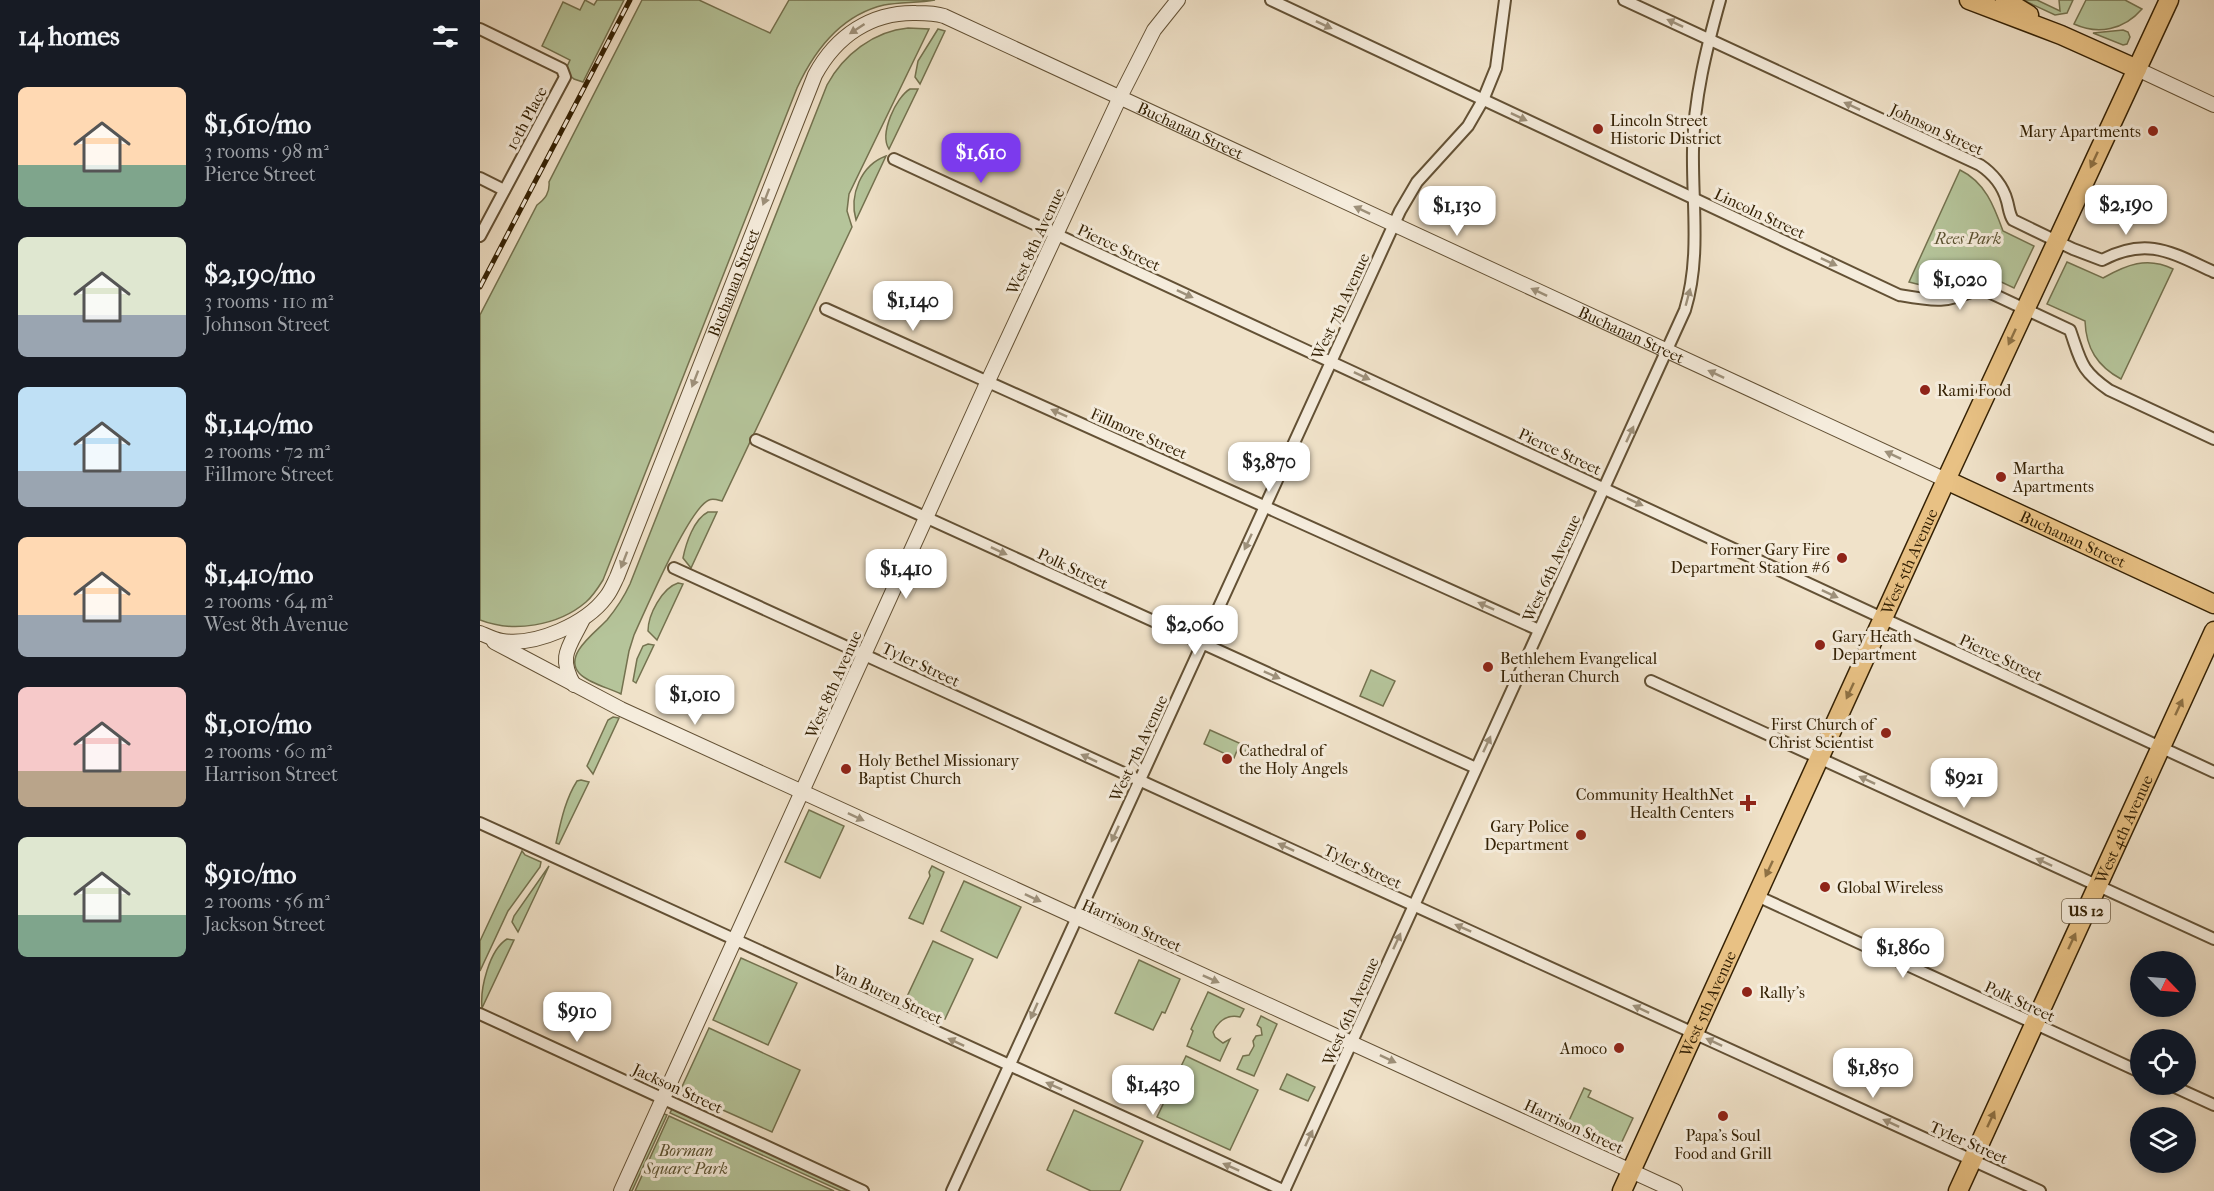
<!DOCTYPE html>
<html lang="en">
<head>
<meta charset="utf-8">
<style>
	body { margin:0; font-family:"IM FELL French Canon",serif; background:#20242c; color:#f1f3f6; height:100vh; display:flex; flex-direction:column; font-size:22px; white-space:nowrap }
	* { box-sizing:border-box; margin:0 }
	p { font-size:20px; color:#9ea1a6 }
	.icon { flex:none; width:33px; height:33px; fill:none; stroke:currentColor; stroke-width:2; stroke-linecap:round; stroke-linejoin:round }
	.map { position:relative; flex:1; overflow:hidden }
	.drawer { display:flex; flex-direction:column; background:#171b24; width:480px }
	.drawer>* { flex:none }
	.needle { width:39px; rotate:115deg }
	.fabs { position:absolute; left:1650px; top:951px; display:grid; gap:12px }
	.fabs a { display:grid; place-items:center; width:66px; height:66px; border-radius:50%; background:#171b24; box-shadow:0 3px 9px #0003; font-size:30px }
	.price { position:absolute; translate:-50% -51px; padding:0 14px; border-radius:12px; background:#fff; color:#222; font-size:20px; line-height:39px; filter:drop-shadow(0 2px 3px #0008) }
	.price::after { content:''; position:absolute; left:50%; top:36px; width:18px; height:14px; margin-left:-9px; background:inherit; clip-path:polygon(0 0,100% 0,50% 100%) }
	.price.active { background:#7c3aed; color:#fff }
	ul { padding:0; list-style:none }
	li { display:flex; align-items:center; gap:18px; height:150px; padding:0 18px }
	li span { display:grid; place-items:center; flex:none; width:168px; height:120px; border-radius:9px; color:#555 }
	li>.icon { margin-inline-start:auto }
	span .icon { width:72px; height:72px; fill:#fffc; stroke-width:1 }
	li b { font-size:26px }
	h2 { display:flex; justify-content:space-between; align-items:center; height:72px; padding:0 18px; font-size:26px }
	main { display:flex; flex:1; min-height:0 }
	.map>svg:first-child { display:block }
	.green { fill:#b5c49a; stroke:#74724f; stroke-width:1.5 }
	.lines { fill:none; stroke-linecap:round; stroke-linejoin:round }
	.minor-casing { stroke:#635135; stroke-width:14 }
	.tertiary-casing { stroke:#635135; stroke-width:16 }
	.primary-casing { stroke:#342104; stroke-width:21 }
	.minor { stroke:#f5ecdc; stroke-width:10 }
	.tertiary { stroke:#f5ecdc; stroke-width:14 }
	.primary { stroke:#e8c184; stroke-width:18 }
	.rail-casing { stroke:#342104; stroke-width:5 }
	.rail { stroke:#f5ecdc; stroke-width:3; stroke-dasharray:9; stroke-linecap:butt }
	.oneway { fill:#9e917b }
	.oneway2 { fill:#8e7144 }
	.poi-dot { fill:#8f2418; stroke:#f5ecdc; stroke-width:2 }
	.labels { text-anchor:middle; stroke-width:6; stroke-linejoin:round; paint-order:stroke }
	.shield { fill:#f5ecdc; stroke:#6e5e45; stroke-width:1.5 }
	.shield-label { font-size:15px; font-weight:bold; fill:#342104 }
	.street-label { font-size:16px; fill:#342104; stroke:#f5ecdc }
	.poi-label { font-size:16px; fill:#342104; stroke:#f5ecdc; text-anchor:start }
	.park-label { font-size:16px; font-style:italic; fill:#5b5231; stroke:#f5ecdc }
</style>
</head>
<body>
<main>
<section class="drawer">
<h2>14 homes<svg class="icon" aria-label="filters" viewBox="0 0 24 24"><path d="M4 7h16M4 17h16"/><circle cx="9" cy="7" r="2"/><circle cx="15" cy="17" r="2"/></svg></h2>
<ul>
<li><span style="background:linear-gradient(#ffd9b3 65%,#7fa58c 0)"><svg class="icon" aria-label="home" viewBox="0 0 24 24"><path d="M3 11l9-7 9 7M6 9v11h12V9"/></svg></span><div><b>$1,610/mo</b><p>3 rooms · 98 m²</p><p>Pierce Street</p></div></li>
<li><span style="background:linear-gradient(#dfe7d0 65%,#9aa5b1 0)"><svg class="icon" aria-label="home" viewBox="0 0 24 24"><path d="M3 11l9-7 9 7M6 9v11h12V9"/></svg></span><div><b>$2,190/mo</b><p>3 rooms · 110 m²</p><p>Johnson Street</p></div></li>
<li><span style="background:linear-gradient(#bfe0f5 70%,#9aa5b1 0)"><svg class="icon" aria-label="home" viewBox="0 0 24 24"><path d="M3 11l9-7 9 7M6 9v11h12V9"/></svg></span><div><b>$1,140/mo</b><p>2 rooms · 72 m²</p><p>Fillmore Street</p></div></li>
<li><span style="background:linear-gradient(#ffd9b3 65%,#9aa5b1 0)"><svg class="icon" aria-label="home" viewBox="0 0 24 24"><path d="M3 11l9-7 9 7M6 9v11h12V9"/></svg></span><div><b>$1,410/mo</b><p>2 rooms · 64 m²</p><p>West 8th Avenue</p></div></li>
<li><span style="background:linear-gradient(#f6c9c9 70%,#b9a48a 0)"><svg class="icon" aria-label="home" viewBox="0 0 24 24"><path d="M3 11l9-7 9 7M6 9v11h12V9"/></svg></span><div><b>$1,010/mo</b><p>2 rooms · 60 m²</p><p>Harrison Street</p></div></li>
<li><span style="background:linear-gradient(#dfe7d0 65%,#7fa58c 0)"><svg class="icon" aria-label="home" viewBox="0 0 24 24"><path d="M3 11l9-7 9 7M6 9v11h12V9"/></svg></span><div><b>$910/mo</b><p>2 rooms · 56 m²</p><p>Jackson Street</p></div></li>
</ul>
</section>
<div class="map">
<svg width="1734" height="1191" viewBox="0 0 1734 1191">
	<rect width="100%" height="100%" fill="#f0e2c9"/>
	<filter id="stains"><feTurbulence type="fractalNoise" baseFrequency=".00333" numOctaves="4"/><feColorMatrix values="0 0 0 0 .2 0 0 0 0 .09 0 0 0 0 .02 0 0 0 .5 -.17"/></filter>
	<radialGradient id="worn" r=".72"><stop offset=".6" stop-color="#630" stop-opacity="0"/><stop offset="1" stop-color="#630" stop-opacity=".3"/></radialGradient>
	<g class="green">
		<path d="M105,0L114,5L117,0H144L103,82L94,79L85,71L90,60L62,46L83,2L100,10Z"/>
		<path d="M162,0H219L290,33L309,0H455C438,3 421,2 404,5C361,15 335,49 317,88L123,580C118,588 113,596 106,602C78,626 33,633 0,620V315L57,205C65,199 70,193 69,182Z"/>
		<path d="M1543,0H1557L1580,11L1579,0H1593L1587,13L1575,15Z"/>
		<path d="M1606,0H1645L1662,9C1644,30 1618,35 1594,24Z"/>
		<path d="M428,28L449,29L369,194L367,211L372,227L242,501C238,500 233,498 229,500C209,508 165,611 154,635L149,651L141,694C129,688 108,683 99,673C83,655 116,632 127,620C136,609 144,597 150,584L347,85C363,55 394,31 428,28Z"/>
		<path d="M458,29L465,31L440,84L435,77L438,61Z"/>
		<path d="M1643,30L1648,32L1650,37L1647,44L1643,45L1613,33Z"/>
		<path d="M430,89H438L409,149C399,134 416,97 430,89Z"/>
		<path d="M406,156L376,220C369,195 381,165 406,156Z"/>
		<path d="M1480,170C1505,182 1514,206 1523,231L1554,246L1534,288L1498,271C1475,287 1455,290 1429,282Z"/>
		<path d="M1587,262L1623,278C1646,265 1667,256 1693,269L1641,379C1617,366 1606,348 1605,321L1567,304Z"/>
		<path d="M228,512H237L211,568L203,558C206,543 214,519 228,512Z"/>
		<path d="M198,583L203,584L177,640L168,631C168,615 182,588 198,583Z"/>
		<path d="M168,644L174,645L156,683L153,681L157,659L163,646Z"/>
		<path d="M891,670L915,681L903,706L880,696Z"/>
		<path d="M133,717L139,718L113,774L107,766L128,720Z"/>
		<path d="M730,730L777,751L775,755L758,748L754,758L724,744Z"/>
		<path d="M101,780L109,782L79,844L76,843C81,821 85,800 97,781Z"/>
		<path d="M329,810L364,826L340,878L305,862Z"/>
		<path d="M42,851L45,855L61,862L60,867L28,911L0,971V941Z"/>
		<path d="M69,866L38,932L32,922L34,916Z"/>
		<path d="M452,866L464,872L443,924L429,918L450,876L449,872Z"/>
		<path d="M484,881L541,907L517,958L461,931Z"/>
		<path d="M27,939L34,940L2,1008C0,989 9,950 27,939Z"/>
		<path d="M453,941L493,959L465,1019L425,1001Z"/>
		<path d="M261,958L317,983L288,1045L233,1020Z"/>
		<path d="M659,960L700,979L685,1013L682,1012L673,1030L635,1013Z"/>
		<path d="M728,992L764,1009L760,1017C747,1014 739,1020 733,1032L735,1037L743,1043L750,1039L740,1061L707,1046L713,1031L711,1029Z"/>
		<path d="M781,1016L797,1024L774,1076L757,1069L763,1056L769,1055L774,1046L773,1041L776,1036L782,1035L781,1028L777,1025Z"/>
		<path d="M229,1028L320,1070L292,1132L200,1091Z"/>
		<path d="M706,1056L778,1090L750,1150L677,1117Z"/>
		<path d="M807,1074L835,1087L828,1101L800,1089Z"/>
		<path d="M1104,1088L1111,1091L1108,1097L1153,1118L1138,1150L1086,1127Z"/>
		<path d="M192,1109H193L371,1191H361L190,1113Z"/>
		<path d="M594,1110L663,1141L640,1191H611L567,1170Z"/>
		<path d="M184,1114L187,1115L152,1191H149Z"/>
		<path d="M189,1116L354,1191H155Z"/>
	</g>
	<g class="lines">
		<g class="minor-casing">
			<g id="minor">
				<path d="M791,0L1419,295C1453,301 1467,304 1500,288L1590,330C1601,361 1600,370 1629,390L1734,439"/>
				<path d="M1144,0L1500,165C1512,173 1523,186 1527,201C1529,208 1529,214 1533,220L1593,249L1622,260C1668,236 1692,253 1734,272"/>
				<path d="M0,29L82,69L85,77L0,236"/>
				<path d="M414,159L1734,772"/>
				<path d="M0,178L24,190"/>
				<path d="M346,309L1059,630"/>
				<path d="M276,440L996,768"/>
				<path d="M194,568L1560,1191"/>
				<path d="M1171,681L1734,939"/>
				<path d="M0,823L805,1191"/>
				<path d="M1277,896L1660,1072"/>
				<path d="M0,1014L383,1191"/>
				<path d="M1688,1084L1734,1105"/>
				<path d="M472,1191L920,211L937,182L988,126L1003,100L1016,68L1025,0"/>
				<path d="M804,1191L1205,310C1221,257 1212,204 1213,150C1214,98 1226,50 1240,0"/>
			</g>
		</g>
		<g class="tertiary-casing">
			<g id="tertiary">
				<path d="M1657,69L1734,105"/>
				<path id="s1" d="M0,633C7,636 15,640 22,641C56,646 106,624 126,597C131,591 134,583 137,577L335,75C356,36 391,12 436,13C446,13 455,13 464,16L1466,480"/>
				<path d="M14,642L141,709L1195,1191"/>
				<path d="M94,685C77,656 90,646 103,619"/>
				<path d="M141,1191L508,381L640,97L674,30L698,0"/>
			</g>
		</g>
		<g class="primary-casing">
			<g id="primary">
				<path d="M1489,0L1581,35L1657,69"/>
				<path d="M1525,0L1549,15"/>
				<path id="s2" d="M1466,480L1734,604"/>
				<path id="s3" d="M1142,1191L1466,480L1689,0"/>
				<path id="s4" d="M1478,1191L1734,631"/>
			</g>
		</g>
		<use href="#minor" class="minor"/>
		<use href="#tertiary" class="tertiary"/>
		<use href="#primary" class="primary"/>
		<g class="rail-casing">
			<path id="rail" d="M0,287L150,0"/>
		</g>
		<use href="#rail" class="rail"/>
	</g>
	<defs><path id="oneway-solid" d="M-6-.8H1V-3.2L6.5 0L1 3.2V.8H-6Z" transform="scale(1.5)"/></defs>
	<g class="oneway">
		<use href="#oneway-solid" transform="translate(1195 23) rotate(-155)"/>
		<use href="#oneway-solid" transform="translate(844 25) rotate(25)"/>
		<use href="#oneway-solid" transform="translate(377 29) rotate(147)"/>
		<use href="#oneway-solid" transform="translate(1372 106) rotate(-155)"/>
		<use href="#oneway-solid" transform="translate(1039 117) rotate(25)"/>
		<use href="#oneway-solid" transform="translate(286 197) rotate(111)"/>
		<use href="#oneway-solid" transform="translate(882 210) rotate(-155)"/>
		<use href="#oneway-solid" transform="translate(1349 262) rotate(25)"/>
		<use href="#oneway-solid" transform="translate(1059 292) rotate(-155)"/>
		<use href="#oneway-solid" transform="translate(705 294) rotate(25)"/>
		<use href="#oneway-solid" transform="translate(1208 297) rotate(-75)"/>
		<use href="#oneway-solid" transform="translate(1236 374) rotate(-155)"/>
		<use href="#oneway-solid" transform="translate(882 376) rotate(25)"/>
		<use href="#oneway-solid" transform="translate(215 379) rotate(111)"/>
		<use href="#oneway-solid" transform="translate(579 413) rotate(-156)"/>
		<use href="#oneway-solid" transform="translate(1150 434) rotate(-65)"/>
		<use href="#oneway-solid" transform="translate(1413 455) rotate(-155)"/>
		<use href="#oneway-solid" transform="translate(1155 502) rotate(25)"/>
		<use href="#oneway-solid" transform="translate(768 542) rotate(115)"/>
		<use href="#oneway-solid" transform="translate(519 551) rotate(25)"/>
		<use href="#oneway-solid" transform="translate(144 560) rotate(111)"/>
		<use href="#oneway-solid" transform="translate(1350 594) rotate(25)"/>
		<use href="#oneway-solid" transform="translate(1006 606) rotate(-156)"/>
		<use href="#oneway-solid" transform="translate(792 675) rotate(24)"/>
		<use href="#oneway-solid" transform="translate(1007 744) rotate(-65)"/>
		<use href="#oneway-solid" transform="translate(609 758) rotate(-155)"/>
		<use href="#oneway-solid" transform="translate(1387 780) rotate(-155)"/>
		<use href="#oneway-solid" transform="translate(376 817) rotate(25)"/>
		<use href="#oneway-solid" transform="translate(635 834) rotate(115)"/>
		<use href="#oneway-solid" transform="translate(806 847) rotate(-155)"/>
		<use href="#oneway-solid" transform="translate(1564 862) rotate(-155)"/>
		<use href="#oneway-solid" transform="translate(553 898) rotate(25)"/>
		<use href="#oneway-solid" transform="translate(983 928) rotate(-156)"/>
		<use href="#oneway-solid" transform="translate(917 941) rotate(-65)"/>
		<use href="#oneway-solid" transform="translate(731 979) rotate(24)"/>
		<use href="#oneway-solid" transform="translate(1161 1009) rotate(-155)"/>
		<use href="#oneway-solid" transform="translate(554 1011) rotate(114)"/>
		<use href="#oneway-solid" transform="translate(476 1042) rotate(-155)"/>
		<use href="#oneway-solid" transform="translate(1234 1042) rotate(-155)"/>
		<use href="#oneway-solid" transform="translate(908 1059) rotate(25)"/>
		<use href="#oneway-solid" transform="translate(574 1086) rotate(-156)"/>
		<use href="#oneway-solid" transform="translate(1411 1123) rotate(-155)"/>
		<use href="#oneway-solid" transform="translate(829 1138) rotate(-65)"/>
		<use href="#oneway-solid" transform="translate(751 1167) rotate(-156)"/>
	</g>
	<g class="oneway2">
		<use href="#oneway-solid" transform="translate(1614 160) rotate(115)"/>
		<use href="#oneway-solid" transform="translate(1532 337) rotate(115)"/>
		<use href="#oneway-solid" transform="translate(1370 691) rotate(115)"/>
		<use href="#oneway-solid" transform="translate(1699 707) rotate(-65)"/>
		<use href="#oneway-solid" transform="translate(1289 869) rotate(115)"/>
		<use href="#oneway-solid" transform="translate(1592 941) rotate(-65)"/>
		<use href="#oneway-solid" transform="translate(1511 1119) rotate(-65)"/>
	</g>
	<g class="poi-dot">
		<circle cx="1118" cy="129" r="6"/>
		<circle cx="1673" cy="131" r="6"/>
		<circle cx="1445" cy="390" r="6"/>
		<circle cx="1521" cy="477" r="6"/>
		<circle cx="1362" cy="558" r="6"/>
		<circle cx="1340" cy="645" r="6"/>
		<circle cx="1008" cy="667" r="6"/>
		<circle cx="1406" cy="733" r="6"/>
		<circle cx="747" cy="759" r="6"/>
		<circle cx="366" cy="769" r="6"/>
		<path d="M1265 794h6v6h6v6h-6v6h-6v-6h-6v-6h6z"/>
		<circle cx="1101" cy="835" r="6"/>
		<circle cx="1345" cy="887" r="6"/>
		<circle cx="1267" cy="992" r="6"/>
		<circle cx="1139" cy="1048" r="6"/>
		<circle cx="1243" cy="1116" r="6"/>
	</g>
	<g class="labels">
		<rect class="shield" x="1582" y="899" width="48" height="24" rx="4.5"/>
		<g class="shield-label">
			<text x="1606" y="916">US 12</text>
		</g>
		<g class="street-label">
			<text transform="translate(46 118) rotate(-62)" y="6">10th Place</text>
			<text transform="translate(1457 129) rotate(25)" y="6">Johnson Street</text>
			<text dy="6" stroke="none"><textPath href="#s1" startOffset="1128">Buchanan Street</textPath></text>
			<text transform="translate(1280 213) rotate(25)" y="6">Lincoln Street</text>
			<text transform="translate(555 241) rotate(-65)" y="6">West 8th Avenue</text>
			<text transform="translate(639 247) rotate(25)" y="6">Pierce Street</text>
			<text dy="6" stroke="none"><textPath href="#s1" startOffset="480">Buchanan Street</textPath></text>
			<text transform="translate(860 306) rotate(-65)" y="6">West 7th Avenue</text>
			<text dy="6" stroke="none"><textPath href="#s1" startOffset="1614">Buchanan Street</textPath></text>
			<text transform="translate(659 433) rotate(24)" y="6">Fillmore Street</text>
			<text transform="translate(1080 451) rotate(25)" y="6">Pierce Street</text>
			<text dy="6" stroke="none"><textPath href="#s2" startOffset="140">Buchanan Street</textPath></text>
			<text dy="6" stroke="none"><textPath href="#s3" startOffset="692">West 5th Avenue</textPath></text>
			<text transform="translate(593 568) rotate(25)" y="6">Polk Street</text>
			<text transform="translate(1071 568) rotate(-65)" y="6">West 6th Avenue</text>
			<text transform="translate(1521 657) rotate(25)" y="6">Pierce Street</text>
			<text transform="translate(441 664) rotate(25)" y="6">Tyler Street</text>
			<text transform="translate(353 684) rotate(-66)" y="6">West 8th Avenue</text>
			<text transform="translate(658 748) rotate(-65)" y="6">West 7th Avenue</text>
			<text dy="6" stroke="none"><textPath href="#s4" startOffset="398">West 4th Avenue</textPath></text>
			<text transform="translate(883 866) rotate(25)" y="6">Tyler Street</text>
			<text transform="translate(652 925) rotate(24)" y="6">Harrison Street</text>
			<text transform="translate(408 994) rotate(25)" y="6">Van Buren Street</text>
			<text transform="translate(1540 1001) rotate(25)" y="6">Polk Street</text>
			<text dy="6" stroke="none"><textPath href="#s3" startOffset="206">West 5th Avenue</textPath></text>
			<text transform="translate(870 1011) rotate(-66)" y="6">West 6th Avenue</text>
			<text transform="translate(198 1088) rotate(25)" y="6">Jackson Street</text>
			<text transform="translate(1094 1126) rotate(25)" y="6">Harrison Street</text>
			<text transform="translate(1489 1142) rotate(24)" y="6">Tyler Street</text>
		</g>
		<g class="poi-label">
			<text x="1130" y="126">Lincoln Street<tspan x="1130" dy="18">Historic District</tspan></text>
			<text x="1661" y="137" text-anchor="end">Mary Apartments</text>
			<text x="1457" y="396">Rami Food</text>
			<text x="1533" y="474">Martha<tspan x="1533" dy="18">Apartments</tspan></text>
			<text x="1350" y="555" text-anchor="end">Former Gary Fire<tspan x="1350" dy="18">Department Station #6</tspan></text>
			<text x="1352" y="642">Gary Heath<tspan x="1352" dy="18">Department</tspan></text>
			<text x="1020" y="664">Bethlehem Evangelical<tspan x="1020" dy="18">Lutheran Church</tspan></text>
			<text x="1394" y="730" text-anchor="end">First Church of<tspan x="1394" dy="18">Christ Scientist</tspan></text>
			<text x="759" y="756">Cathedral of<tspan x="759" dy="18">the Holy Angels</tspan></text>
			<text x="378" y="766">Holy Bethel Missionary<tspan x="378" dy="18">Baptist Church</tspan></text>
			<text x="1254" y="800" text-anchor="end">Community HealthNet<tspan x="1254" dy="18">Health Centers</tspan></text>
			<text x="1089" y="832" text-anchor="end">Gary Police<tspan x="1089" dy="18">Department</tspan></text>
			<text x="1357" y="893">Global Wireless</text>
			<text x="1279" y="998">Rally's</text>
			<text x="1127" y="1054" text-anchor="end">Amoco</text>
			<text x="1243" y="1141" text-anchor="middle">Papa's Soul<tspan x="1243" dy="18">Food and Grill</tspan></text>
		</g>
		<g class="park-label">
			<text x="1488" y="244">Rees Park</text>
			<text x="206" y="1156">Borman<tspan x="206" dy="18">Square Park</tspan></text>
		</g>
	</g>
	<rect width="100%" height="100%" filter="url(#stains)"/>
	<rect width="100%" height="100%" fill="url(#worn)"/>
</svg>
<div class="fabs">
<a><svg class="needle" viewBox="-14 -14 28 28"><path d="M0-13l5 13h-10z" fill="#e53935"/><path d="M0 13l5-13h-10z" fill="#9ea1a6"/></svg></a>
<a><svg class="icon" aria-label="locate" viewBox="0 0 24 24"><circle cx="12" cy="12" r="6"/><path d="M12 2v4M12 18v4M2 12h4M18 12h4"/></svg></a>
<a><svg class="icon" aria-label="layers" viewBox="0 0 24 24"><path d="M12 4l9 5-9 5-9-5zM3 14l9 5 9-5"/></svg></a>
</div>
<b class="price active" style="left:501px;top:184px">$1,610</b>
<b class="price" style="left:1646px;top:236px">$2,190</b>
<b class="price" style="left:977px;top:237px">$1,130</b>
<b class="price" style="left:1480px;top:311px">$1,020</b>
<b class="price" style="left:433px;top:332px">$1,140</b>
<b class="price" style="left:789px;top:493px">$3,870</b>
<b class="price" style="left:426px;top:600px">$1,410</b>
<b class="price" style="left:715px;top:656px">$2,060</b>
<b class="price" style="left:215px;top:726px">$1,010</b>
<b class="price" style="left:1484px;top:809px">$921</b>
<b class="price" style="left:1423px;top:979px">$1,860</b>
<b class="price" style="left:97px;top:1043px">$910</b>
<b class="price" style="left:1393px;top:1099px">$1,850</b>
<b class="price" style="left:673px;top:1116px">$1,430</b>
</div>
</main>
</body>
</html>
